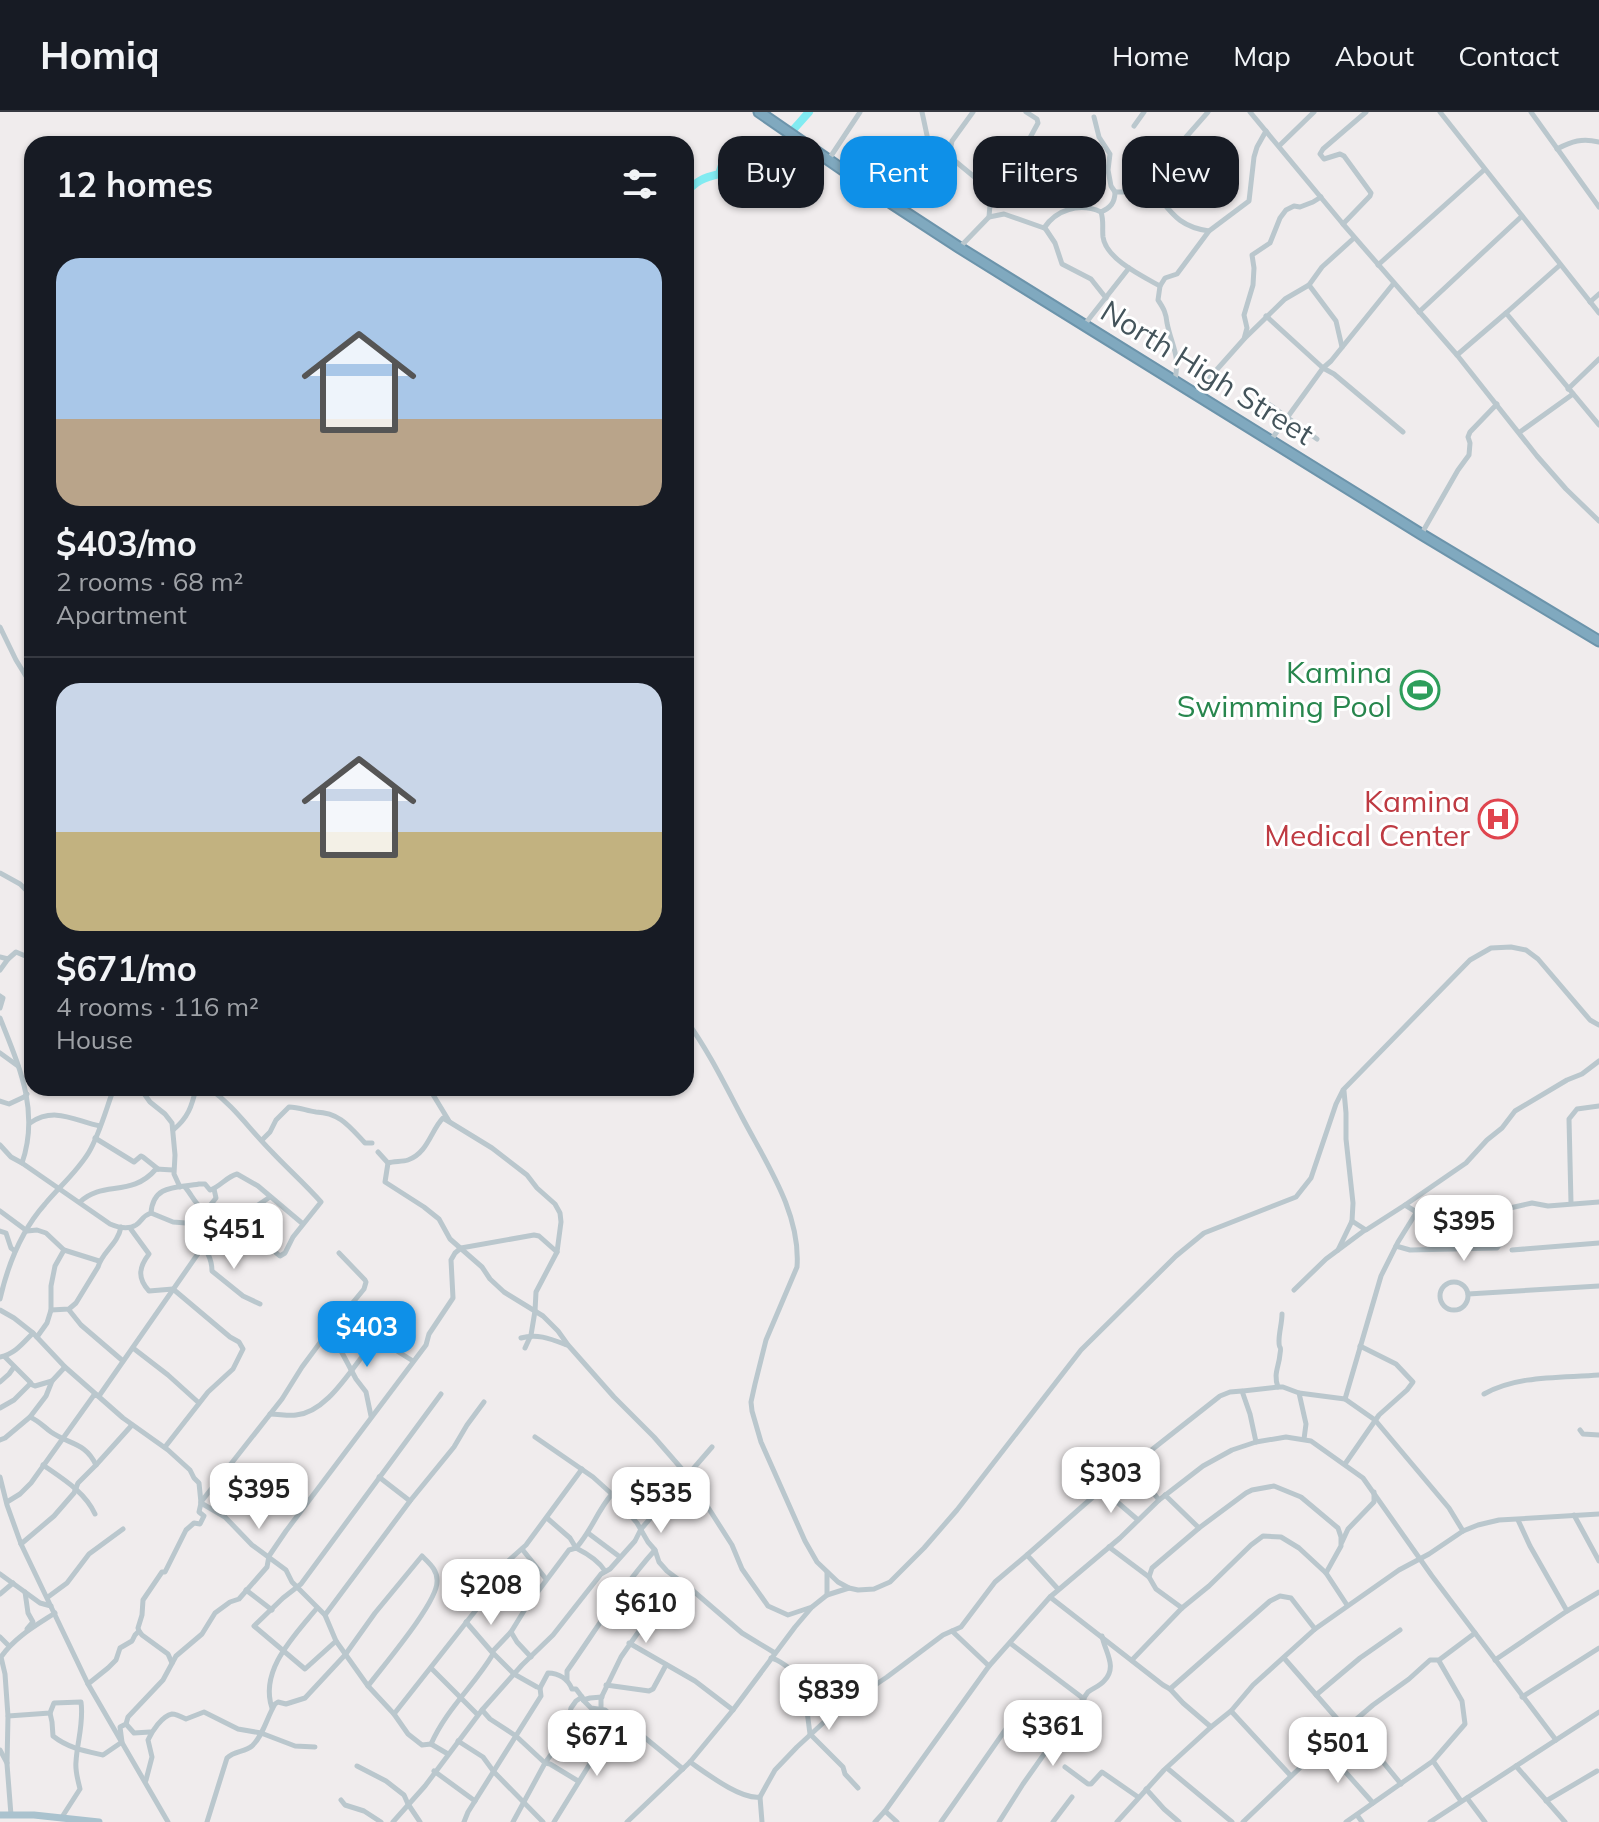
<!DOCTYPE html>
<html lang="en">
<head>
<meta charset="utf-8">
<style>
	body { margin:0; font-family:Mulish,sans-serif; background:#20242c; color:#f1f3f6; height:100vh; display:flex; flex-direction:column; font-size:30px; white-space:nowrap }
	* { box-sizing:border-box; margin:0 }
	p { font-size:26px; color:#9ea1a6 }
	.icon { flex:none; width:44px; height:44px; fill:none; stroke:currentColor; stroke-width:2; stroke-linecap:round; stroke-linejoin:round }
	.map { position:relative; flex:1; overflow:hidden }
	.panel { position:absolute; left:24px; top:24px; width:670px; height:960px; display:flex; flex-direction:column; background:#171b24; border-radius:24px; box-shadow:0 2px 6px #0004 }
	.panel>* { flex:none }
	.guide { position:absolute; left:718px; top:24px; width:760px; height:72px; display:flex; gap:16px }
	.price { position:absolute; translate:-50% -68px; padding:0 18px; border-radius:16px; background:#fff; color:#222; font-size:26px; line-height:52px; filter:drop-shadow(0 2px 4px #0008) }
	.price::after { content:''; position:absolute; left:50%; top:48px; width:24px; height:18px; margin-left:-12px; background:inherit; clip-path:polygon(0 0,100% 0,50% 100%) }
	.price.on { background:#0e90e8; color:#fff }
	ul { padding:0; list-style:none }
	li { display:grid; align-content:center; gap:16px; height:424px; padding:0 32px }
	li+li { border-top:2px solid #363941 }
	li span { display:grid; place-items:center; height:248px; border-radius:24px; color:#555 }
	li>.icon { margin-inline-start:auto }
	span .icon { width:144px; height:144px; fill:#fffc; stroke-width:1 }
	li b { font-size:34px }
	h2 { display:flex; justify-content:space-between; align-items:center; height:96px; padding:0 32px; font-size:34px }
	.pill { padding:0 28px; border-radius:24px; background:#171b24; box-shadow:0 2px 6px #0004; font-size:28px; line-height:72px }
	.pill.on { background:#0e90e8; color:#fff }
	header { display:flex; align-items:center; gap:48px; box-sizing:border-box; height:112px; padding:0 40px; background:#171b24; border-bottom:2px solid #363941 }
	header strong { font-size:38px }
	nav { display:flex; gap:44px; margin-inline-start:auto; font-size:28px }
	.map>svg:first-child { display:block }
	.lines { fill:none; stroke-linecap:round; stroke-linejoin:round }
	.river { stroke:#81ebf1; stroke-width:8 }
	.highway-casing { stroke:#6c94ab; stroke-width:13 }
	.minor { stroke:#bac7cd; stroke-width:5 }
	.major { stroke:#aac2ce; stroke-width:7 }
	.highway { stroke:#80a9bf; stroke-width:9 }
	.labels { text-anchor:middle; stroke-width:6; stroke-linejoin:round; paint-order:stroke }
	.street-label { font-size:30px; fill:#44545b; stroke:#fff }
	.leisure-label { font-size:30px; fill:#27864d; stroke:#fff; text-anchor:end }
	.health-label { font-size:30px; fill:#be3a42; stroke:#fff; text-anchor:end }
</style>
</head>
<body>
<header>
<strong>Homiq</strong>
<nav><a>Home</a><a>Map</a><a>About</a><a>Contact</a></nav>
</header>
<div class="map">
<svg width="1599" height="1710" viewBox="0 0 1599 1710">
	<rect width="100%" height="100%" fill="#f0eced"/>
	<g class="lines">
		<path class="river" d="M686,81C696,69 703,66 719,62L724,47C772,48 779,33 809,0"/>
		<g class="highway-casing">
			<path id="highway" d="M759,0L891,91L960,136L1421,422L1599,529"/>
		</g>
		<g class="minor">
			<path d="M973,0L952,29L949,44L995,82"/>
			<path d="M1250,0L1343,112L1457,243L1537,344L1566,377L1599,409"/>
			<path d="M1440,0L1599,201"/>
			<path d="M1531,0L1599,95"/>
			<path d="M1094,5L1099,25L1110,42L1108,58L1111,74L1115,80C1115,91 1110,96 1101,100"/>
			<path d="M1134,14L1144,0"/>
			<path d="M1279,34L1314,0"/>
			<path d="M1557,37C1572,29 1582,26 1599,30"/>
			<path d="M829,47L860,0"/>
			<path d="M1148,73C1170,96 1174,114 1209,119"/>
			<path d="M1115,80H1140L1144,79L1153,65L1154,54L1158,48L1172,41L1208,0"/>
			<path d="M891,90L898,66L928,28L922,0"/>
			<path d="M989,105L1004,102L1044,116C1056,98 1079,90 1101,100C1104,109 1102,116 1103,125C1106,147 1142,164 1160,174"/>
			<path d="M1343,112L1370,84L1371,81L1344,44L1340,42L1324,47L1320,42L1323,37L1366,0"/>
			<path d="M1045,116L1055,131L1062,152L1091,167L1106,186"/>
			<path d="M960,135L989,105L990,93L995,82L1002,72L1012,63L1019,46L1038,11L1037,7L1026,0"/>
			<path d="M1378,153L1484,58"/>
			<path d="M1309,173L1336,209L1342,235"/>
			<path d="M1590,190L1599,182"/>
			<path d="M1419,200L1522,104"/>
			<path d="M1506,201L1560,153"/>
			<path d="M1266,204L1323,256L1334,262L1403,320"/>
			<path d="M1085,212L1129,156"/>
			<path d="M1245,226L1285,187L1309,173L1322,155L1354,126"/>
			<path d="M1457,243L1506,201L1599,313"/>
			<path d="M1175,268C1180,242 1172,235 1167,211C1166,201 1164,197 1158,188L1160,174L1165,166L1177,162L1209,119L1249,89L1254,45L1257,35L1266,19"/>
			<path d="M1568,277L1599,247"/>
			<path d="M1196,281L1244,227L1247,216L1244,203L1253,173L1254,156L1252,143L1270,131L1280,106L1286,98L1294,94L1300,95L1313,90L1321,85"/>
			<path d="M1270,293L1317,327"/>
			<path d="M1520,320L1573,282"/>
			<path d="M1271,328L1323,256L1331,249L1394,171"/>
			<path d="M1422,421L1458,358L1469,343L1470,331L1468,325L1470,320L1497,292"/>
			<path d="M0,515L16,548L32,574"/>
			<path d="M0,761L20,772L28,780L32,778"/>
			<path d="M0,845L8,847L16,840L30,846L32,845"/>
			<path d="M0,858L8,847"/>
			<path d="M0,884L3,886L0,896"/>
			<path d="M0,906C19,954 40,999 22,1051L110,1112C117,1115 128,1118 136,1113C142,1109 142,1104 151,1101C153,1072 177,1076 199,1072H205L210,1078C220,1075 226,1065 237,1062L258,1074L303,1112"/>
			<path d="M686,908C708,938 725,973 742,1005C766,1051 801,1101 797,1155L766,1228L755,1272L751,1290L752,1299L761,1330L805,1429L817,1450L838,1470L849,1476L858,1478L874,1477L890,1470L924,1436L957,1398L1081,1238L1176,1144L1204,1121L1296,1085L1311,1066L1336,992L1343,978L1470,848L1491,836L1511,835L1526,838L1538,847L1590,908L1599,913"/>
			<path d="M0,941L18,954"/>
			<path d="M140,976L150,990L165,1002L172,1011L175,1043L174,1062L180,1075"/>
			<path d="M141,976H152"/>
			<path d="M209,976C234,994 250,1018 272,1040C288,1057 305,1072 321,1090L293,1125L285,1141L280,1144C274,1140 271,1134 265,1131C250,1123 234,1130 221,1117"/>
			<path d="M429,976L449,1009"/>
			<path d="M0,989L9,992L24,985L27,982"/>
			<path d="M30,1011C55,994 75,1009 100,1014"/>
			<path d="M173,1018C188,1006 192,994 196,976"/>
			<path d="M95,1026L134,1050L141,1044L143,1045L158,1057"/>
			<path d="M262,1028L270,1020L276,1008L289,995C299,995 307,999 316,1000C340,1001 349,1014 365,1031H372"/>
			<path d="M0,1033L11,1045L22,1051"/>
			<path d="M378,1040L388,1051L385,1070L424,1095L439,1107L450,1127L482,1155L490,1167L504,1180L543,1204L558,1219L568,1233L614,1285L654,1325L688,1364L732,1433L742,1457L768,1494L788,1503L812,1495"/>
			<path d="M388,1051C394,1049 402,1050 408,1048C428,1041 431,1018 443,1006L492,1036L527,1063L537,1076L555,1092L560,1101L561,1110L557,1140L536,1180L535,1199L531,1223L525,1236"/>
			<path d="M185,1075C191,1082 195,1091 202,1097C212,1105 214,1104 222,1116"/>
			<path d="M80,1090C103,1068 131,1086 156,1057L173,1058"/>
			<path d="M1571,1091L1569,1007L1577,997L1599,994"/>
			<path d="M1405,1093L1466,1051L1487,1028L1502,1016L1515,999L1567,968L1582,962L1599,949"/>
			<path d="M0,1099L27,1119L37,1118L46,1121L64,1138L99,1149"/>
			<path d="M151,1101L173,1110L199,1112C205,1120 202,1123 204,1132C207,1143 212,1145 212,1159L243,1184L260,1192"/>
			<path d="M1352,1109L1366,1118L1405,1093L1418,1101L1438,1095L1501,1098L1532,1091L1548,1094L1599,1090"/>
			<path d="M196,1111L216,1086L214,1077"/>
			<path d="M130,1116L149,1142C139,1155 137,1166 149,1179L173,1177L230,1225L239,1230L243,1237L233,1257L208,1280L165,1335"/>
			<path d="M0,1119L6,1121L11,1136L15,1139"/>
			<path d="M1396,1134L1410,1138L1497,1136L1500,1132L1501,1119"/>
			<path d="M1338,1138L1352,1109L1353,1091L1346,1027V1001L1344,979"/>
			<path d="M1512,1138L1599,1131"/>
			<circle cx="1454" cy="1184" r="14"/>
			<path d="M1294,1178L1326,1147L1365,1118"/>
			<path d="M1468,1182L1599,1174"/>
			<path d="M0,1187C8,1152 21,1119 45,1092C60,1074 77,1060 89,1040C100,1021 106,997 114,976"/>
			<path d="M0,1198L14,1206L33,1221L65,1255L123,1306L168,1338L190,1358L194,1366L199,1371L201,1391L199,1400L204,1404L200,1412L194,1411L186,1418L165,1460H162L143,1488L142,1503L138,1516L139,1519L135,1523L132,1529L120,1536L116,1548L108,1556L88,1572"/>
			<path d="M51,1198L69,1197L76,1191L98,1155C102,1140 118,1132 121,1115"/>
			<path d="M69,1198L81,1213L123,1249"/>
			<path d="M1282,1202C1282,1211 1279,1220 1279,1229C1279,1240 1282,1231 1280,1242C1279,1255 1273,1262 1278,1275H1283L1299,1281L1306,1312L1304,1327"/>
			<path d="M333,1215L340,1237L356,1267L366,1280L371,1304"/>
			<path d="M37,1225L47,1211L51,1198V1174L55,1154L64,1138"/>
			<path d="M521,1226C537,1221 551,1227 567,1233"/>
			<path d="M133,1236L168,1263L199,1291"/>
			<path d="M0,1245C15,1242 23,1231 33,1221"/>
			<path d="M5,1245L31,1271"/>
			<path d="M0,1270L9,1262L14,1255"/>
			<path d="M1243,1279L1278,1275"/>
			<path d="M1299,1281L1345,1287L1375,1308L1449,1396L1463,1419"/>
			<path d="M1484,1282C1518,1263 1561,1266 1599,1263"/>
			<path d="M1345,1287L1381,1164L1398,1130L1416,1101"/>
			<path d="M0,1296L14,1288L30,1272L35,1274L52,1269"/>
			<path d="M270,1302C279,1302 288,1304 296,1303C330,1300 354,1250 376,1228L381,1229L413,1249"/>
			<path d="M30,1305L46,1284L52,1269L65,1255"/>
			<path d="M1580,1318L1583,1322L1599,1323"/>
			<path d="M535,1325L593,1365L614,1384L637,1411L648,1430L655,1438L659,1450L667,1459L691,1477L742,1521L775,1541"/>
			<path d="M0,1328L5,1326L30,1305C39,1309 44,1315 51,1320C70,1333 85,1330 96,1353"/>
			<path d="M1345,1352L1379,1303L1407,1278L1413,1270L1396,1252L1360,1234"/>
			<path d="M43,1353C63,1367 85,1380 95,1402"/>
			<path d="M1132,1354L1159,1388"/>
			<path d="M0,1365L7,1393L21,1432L88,1572L168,1710"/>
			<path d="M379,1365L410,1389"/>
			<path d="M1102,1377L1138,1408"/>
			<path d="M1165,1383L1199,1416"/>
			<path d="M7,1390L20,1382L31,1371L94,1283L99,1284L204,1133L232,1108L246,1101L270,1085"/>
			<path d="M201,1390L282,1287L302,1255L322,1228L364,1177L366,1170L365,1168L339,1141"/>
			<path d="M201,1391L225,1405L252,1433L286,1458L292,1470L325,1503L336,1529L368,1574L394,1602L408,1622L422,1633L431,1632L448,1642"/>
			<path d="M1574,1403L1599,1449"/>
			<path d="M547,1406L570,1426L576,1436C591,1420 597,1399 612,1382"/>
			<path d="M588,1421L620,1445"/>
			<path d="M1342,1430L1348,1417L1374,1390V1380"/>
			<path d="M21,1432L54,1404L74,1381L78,1371L96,1353L132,1313"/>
			<path d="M1109,1435L1149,1465"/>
			<path d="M522,1437L546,1467"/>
			<path d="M0,1462L40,1491L51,1494"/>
			<path d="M495,1470L509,1477L527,1494"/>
			<path d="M1058,1477L1027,1443L1102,1377L1220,1284L1230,1280L1242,1279L1250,1302L1256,1330"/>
			<path d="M246,1478L272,1498"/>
			<path d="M25,1480L28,1501L33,1510L27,1517"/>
			<path d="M0,1482L13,1471"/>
			<path d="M827,1483V1460"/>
			<path d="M48,1485L67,1471L89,1442L123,1417"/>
			<path d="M1050,1485L1163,1573L1170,1577L1183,1591L1211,1615"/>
			<path d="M1182,1496L1156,1477L1149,1465L1152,1456L1199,1416L1246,1381L1252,1378L1274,1374L1301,1385L1338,1416L1341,1425V1434L1326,1461"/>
			<path d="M1567,1499L1599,1480"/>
			<path d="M325,1503L410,1389L454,1335L467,1313L484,1290"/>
			<path d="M466,1510L491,1539"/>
			<path d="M139,1519L142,1523L168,1542L172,1551"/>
			<path d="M952,1519L961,1515L995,1470L1027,1443"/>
			<path d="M511,1520L517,1530L531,1545"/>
			<path d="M0,1525L9,1534"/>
			<path d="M336,1529L305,1557L254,1514L283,1486L301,1472L441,1282"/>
			<path d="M629,1531L695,1569L733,1598"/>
			<path d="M1010,1531L1084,1587"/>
			<path d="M771,1546C786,1549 825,1587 835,1600"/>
			<path d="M1284,1546L1346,1617"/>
			<path d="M1132,1548L1182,1496L1209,1474L1251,1433L1263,1424L1281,1425L1299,1436L1326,1461L1347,1493"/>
			<path d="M1495,1548L1567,1499L1530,1434L1518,1408"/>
			<path d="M431,1556L478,1603"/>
			<path d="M797,1563L796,1575L800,1592L807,1599L810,1622L843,1655L845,1662L858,1676"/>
			<path d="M567,1568V1559C596,1518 621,1476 655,1438"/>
			<path d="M606,1573L649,1579L653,1577L666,1553"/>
			<path d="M1170,1577L1270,1489L1280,1484L1291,1486L1315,1517"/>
			<path d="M1316,1583L1360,1546L1400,1518"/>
			<path d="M582,1585L576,1577H572C568,1567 559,1561 548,1561L540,1576L537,1575L514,1562L492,1540L511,1520L527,1494L569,1438L576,1436C586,1441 599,1449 605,1459"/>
			<path d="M1522,1585L1599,1536"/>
			<path d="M583,1588L591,1596L605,1598L617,1608L644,1625L683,1657"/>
			<path d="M272,1596C259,1558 295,1523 317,1496"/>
			<path d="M482,1598L490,1607L516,1624L545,1651L550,1652L578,1669"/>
			<path d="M601,1598V1586L621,1545L676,1466"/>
			<path d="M1231,1599L1291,1664"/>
			<path d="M50,1601L52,1610L53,1624C68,1636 85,1639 103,1643L122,1630L120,1615L126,1612L128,1605L163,1568L176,1544L202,1522L215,1501L230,1490L239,1487L267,1455L269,1444L286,1419L426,1233L429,1222L453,1186L451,1148L455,1141L461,1136L534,1123L539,1124L557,1140"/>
			<path d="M394,1602L476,1498L506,1451L526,1433L582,1357"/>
			<path d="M8,1604L50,1601L54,1591L81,1590C84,1611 77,1630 76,1650C75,1659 78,1668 80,1677L62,1705"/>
			<path d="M126,1612L134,1621L150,1620"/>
			<path d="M1352,1612L1401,1672"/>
			<path d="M567,1618L597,1641"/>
			<path d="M458,1629L483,1645L494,1660L543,1710"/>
			<path d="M431,1632C447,1596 474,1574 493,1542"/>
			<path d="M1324,1636L1373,1691"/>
			<path d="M0,1638L7,1651"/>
			<path d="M1433,1649L1465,1612L1462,1589L1439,1549"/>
			<path d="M690,1650C706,1661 741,1688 760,1685"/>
			<path d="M357,1654L386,1669L404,1683L408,1692L420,1710"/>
			<path d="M1516,1654L1565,1710"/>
			<path d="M1065,1655L1088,1672H1091L1102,1660L1138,1685"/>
			<path d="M1167,1656L1232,1710"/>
			<path d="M434,1659L475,1689"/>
			<path d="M146,1668L152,1645L148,1628C152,1619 162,1604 172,1602C175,1602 184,1606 186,1607L204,1600L238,1617L261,1621L295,1634L315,1635"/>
			<path d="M1146,1677L1164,1697L1179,1710"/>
			<path d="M1467,1686L1485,1710"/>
			<path d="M341,1688L345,1693L364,1699L381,1710"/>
			<path d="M1546,1689L1597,1659"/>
			<path d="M885,1699L897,1710"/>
			<path d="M11,1703L7,1652L8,1604L5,1562L1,1545C15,1525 35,1514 55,1501"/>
			<path d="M1357,1703L1362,1710"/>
			<path d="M207,1710L227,1646C234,1639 245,1640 252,1634C263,1624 267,1605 275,1592L278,1590L286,1592L305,1586L345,1543L375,1501L422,1444C429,1451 438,1458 437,1470C437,1491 383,1554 368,1574"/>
			<path d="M393,1710L425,1674L482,1598L522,1553L553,1523L601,1462L610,1457L635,1429L641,1417L712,1335"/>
			<path d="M464,1710L468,1700L541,1584L540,1576"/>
			<path d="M513,1710L545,1651L565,1623L571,1596L576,1589L582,1585L583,1588L590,1586L602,1585"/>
			<path d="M554,1710L617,1608"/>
			<path d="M627,1710L690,1650L733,1598L795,1515L812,1495L827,1483L849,1476"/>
			<path d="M762,1710L760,1685L766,1674L775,1658L797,1635L835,1600L887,1565L943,1523L952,1519L989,1554"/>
			<path d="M875,1710L885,1699L989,1554L1050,1485L1120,1426L1159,1388L1203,1354L1232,1338L1256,1330L1286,1325L1311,1329L1363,1366L1432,1464L1556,1628"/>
			<path d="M941,1710L1022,1594"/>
			<path d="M999,1710L1023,1672L1088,1580C1093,1576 1100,1574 1104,1569C1118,1555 1105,1540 1102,1524"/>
			<path d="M1053,1710L1072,1685"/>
			<path d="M1117,1710L1164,1658L1211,1615L1231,1599L1253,1573L1315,1517L1399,1458L1429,1442L1463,1419L1478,1413L1499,1408L1599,1402"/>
			<path d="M1243,1710L1305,1651L1373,1593L1409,1567L1430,1548H1439L1475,1521"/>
			<path d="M1346,1710L1433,1649L1461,1689"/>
			<path d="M1430,1710L1599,1600"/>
		</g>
		<path class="major" d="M0,1703H34L99,1710"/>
		<use href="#highway" class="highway"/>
	</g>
	<defs>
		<g id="stadium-ring" transform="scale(2)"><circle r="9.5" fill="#fff" stroke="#2e9e5b" stroke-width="1.5"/><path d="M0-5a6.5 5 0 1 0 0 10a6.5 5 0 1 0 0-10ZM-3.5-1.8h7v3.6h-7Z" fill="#2e9e5b"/></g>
		<g id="hospital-ring" transform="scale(2)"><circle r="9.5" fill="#fff" stroke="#e0444e" stroke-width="1.5"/><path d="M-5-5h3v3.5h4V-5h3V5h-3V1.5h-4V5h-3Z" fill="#e0444e"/></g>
	</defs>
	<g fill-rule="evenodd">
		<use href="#stadium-ring" x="1420" y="578"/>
		<use href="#hospital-ring" x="1498" y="707"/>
	</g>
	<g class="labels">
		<g class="street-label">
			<text transform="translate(1207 261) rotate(32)" y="10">North High Street</text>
		</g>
		<g class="leisure-label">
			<text x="1392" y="571">Kamina<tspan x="1392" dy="34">Swimming Pool</tspan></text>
		</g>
		<g class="health-label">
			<text x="1470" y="700">Kamina<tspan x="1470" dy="34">Medical Center</tspan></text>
		</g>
	</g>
</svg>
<b class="price" style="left:1464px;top:1151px">$395</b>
<b class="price" style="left:234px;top:1159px">$451</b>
<b class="price on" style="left:367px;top:1257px">$403</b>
<b class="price" style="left:1111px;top:1403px">$303</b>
<b class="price" style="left:259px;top:1419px">$395</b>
<b class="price" style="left:661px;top:1423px">$535</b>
<b class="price" style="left:491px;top:1515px">$208</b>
<b class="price" style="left:646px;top:1533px">$610</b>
<b class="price" style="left:829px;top:1620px">$839</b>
<b class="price" style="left:1053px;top:1656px">$361</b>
<b class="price" style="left:597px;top:1666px">$671</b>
<b class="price" style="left:1338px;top:1673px">$501</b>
<div class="guide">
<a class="pill">Buy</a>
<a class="pill on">Rent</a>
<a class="pill">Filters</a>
<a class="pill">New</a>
</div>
<section class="panel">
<h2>12 homes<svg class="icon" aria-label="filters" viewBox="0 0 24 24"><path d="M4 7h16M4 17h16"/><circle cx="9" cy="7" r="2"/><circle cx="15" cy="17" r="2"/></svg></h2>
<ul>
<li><span style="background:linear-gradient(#a9c7e8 65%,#b9a48a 0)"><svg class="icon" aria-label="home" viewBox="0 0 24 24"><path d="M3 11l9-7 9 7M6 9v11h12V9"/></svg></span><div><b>$403/mo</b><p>2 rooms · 68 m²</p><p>Apartment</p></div></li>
<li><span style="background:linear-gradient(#c9d6e8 60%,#c2b280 0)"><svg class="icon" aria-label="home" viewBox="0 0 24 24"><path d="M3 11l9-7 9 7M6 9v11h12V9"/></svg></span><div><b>$671/mo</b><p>4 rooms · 116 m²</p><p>House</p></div></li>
</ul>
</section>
</div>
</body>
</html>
